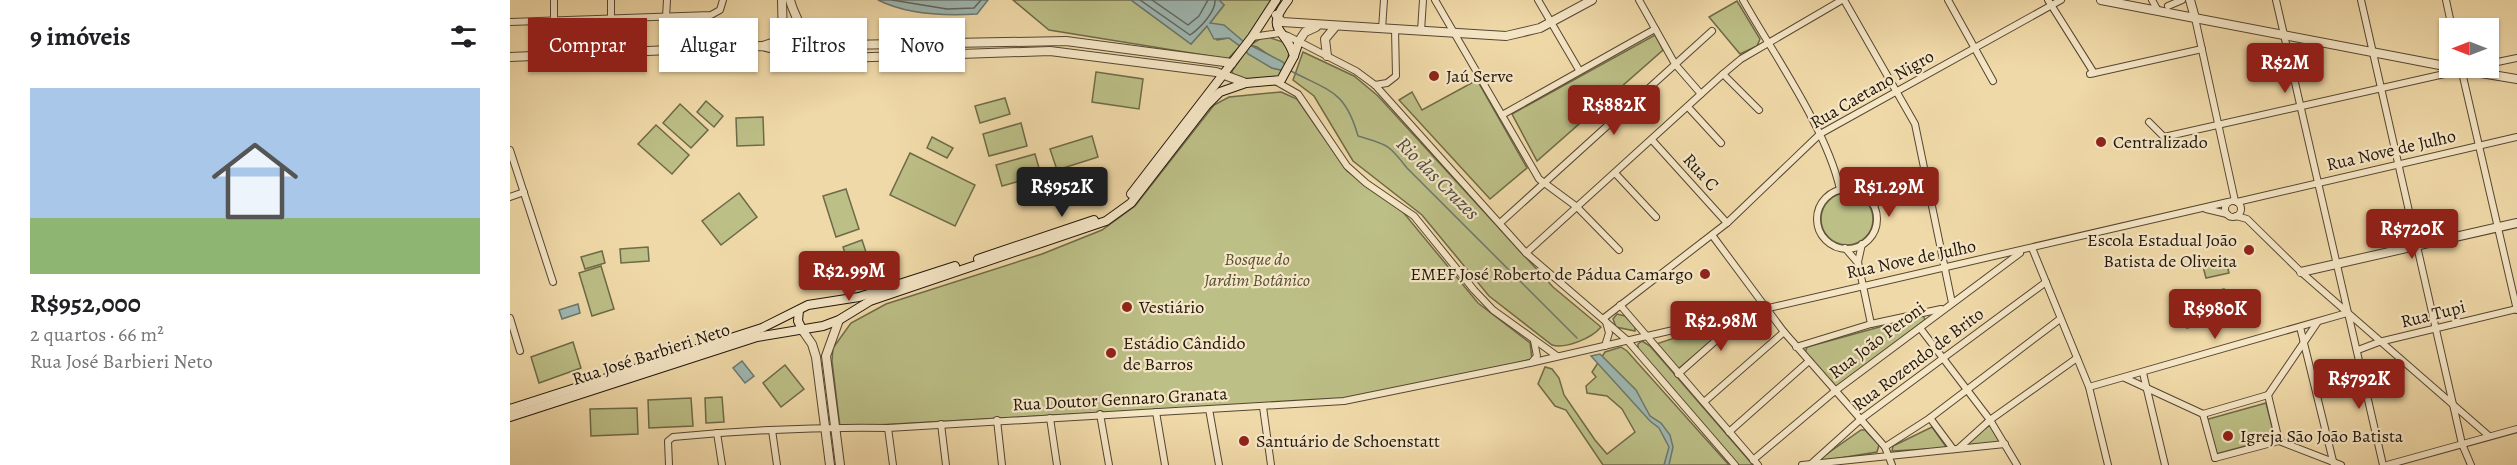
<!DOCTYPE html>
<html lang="pt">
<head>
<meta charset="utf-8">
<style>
	body { margin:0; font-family:Alegreya,serif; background:#f2f2f2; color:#202124; height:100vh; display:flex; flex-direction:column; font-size:22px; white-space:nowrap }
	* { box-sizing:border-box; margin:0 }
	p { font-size:20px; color:#757577 }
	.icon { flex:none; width:33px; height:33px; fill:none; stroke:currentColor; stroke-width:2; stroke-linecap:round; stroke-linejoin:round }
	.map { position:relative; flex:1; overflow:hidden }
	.drawer { display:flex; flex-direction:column; background:#fff; width:510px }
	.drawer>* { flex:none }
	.guide { position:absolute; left:18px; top:18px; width:570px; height:54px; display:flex; gap:12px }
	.needle { width:39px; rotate:270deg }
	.controls { position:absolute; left:1929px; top:18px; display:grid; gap:12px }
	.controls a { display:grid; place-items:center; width:60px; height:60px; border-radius:0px; background:#fff; box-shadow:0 2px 4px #0004; font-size:30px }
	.price { position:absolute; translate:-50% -51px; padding:0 14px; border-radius:6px; background:#8f2418; color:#fff; font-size:20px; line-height:39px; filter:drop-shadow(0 2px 3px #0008) }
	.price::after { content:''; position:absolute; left:50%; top:36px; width:18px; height:14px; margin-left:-9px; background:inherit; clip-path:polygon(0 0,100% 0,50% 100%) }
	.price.current { background:#222; color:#fff }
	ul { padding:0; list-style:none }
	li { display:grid; align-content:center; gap:12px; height:318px; padding:0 30px }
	li span { display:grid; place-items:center; height:186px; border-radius:0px; color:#555 }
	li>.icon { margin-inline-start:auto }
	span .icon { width:108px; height:108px; fill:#fffc; stroke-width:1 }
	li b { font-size:26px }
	h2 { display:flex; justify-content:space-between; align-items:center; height:72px; padding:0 30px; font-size:26px }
	.tag { padding:0 21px; border-radius:0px; background:#fff; box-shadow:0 2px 4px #0004; font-size:21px; line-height:54px }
	.tag.current { background:#8f2418; color:#fff }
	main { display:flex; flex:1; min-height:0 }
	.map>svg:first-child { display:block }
	.green { fill:#bcbf86; stroke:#6e6a48; stroke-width:1.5 }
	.water { fill:#9eb8b3; stroke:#6c776f; stroke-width:1.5 }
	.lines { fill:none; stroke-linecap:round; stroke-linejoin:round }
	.shore { stroke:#60665e; stroke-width:1.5 }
	.stream { stroke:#6c776f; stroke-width:1.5 }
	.minor-casing { stroke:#554632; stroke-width:8 }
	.tertiary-casing { stroke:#554632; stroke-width:10 }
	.secondary-casing { stroke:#21150a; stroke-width:10 }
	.minor { stroke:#f5e6c6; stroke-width:6 }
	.tertiary { stroke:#f5e6c6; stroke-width:8 }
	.secondary { stroke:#f5e6c6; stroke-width:8 }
	.poi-dot { fill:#8f2418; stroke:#f5e6c6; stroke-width:2 }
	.labels { text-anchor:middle; stroke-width:4.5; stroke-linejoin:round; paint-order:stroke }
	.poi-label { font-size:18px; fill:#21150a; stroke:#f5e6c6; text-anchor:start }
	.street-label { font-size:18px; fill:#21150a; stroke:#f5e6c6 }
	.park-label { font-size:18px; font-style:italic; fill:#575035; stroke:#f5e6c6 }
	.water-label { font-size:20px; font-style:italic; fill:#4d4e45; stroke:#f5e6c6 }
</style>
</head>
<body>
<main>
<section class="drawer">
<h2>9 imóveis<svg class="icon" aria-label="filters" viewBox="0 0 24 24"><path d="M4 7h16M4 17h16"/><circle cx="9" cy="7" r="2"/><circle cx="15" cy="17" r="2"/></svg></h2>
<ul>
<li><span style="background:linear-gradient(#a9c7e8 70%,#8fb573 0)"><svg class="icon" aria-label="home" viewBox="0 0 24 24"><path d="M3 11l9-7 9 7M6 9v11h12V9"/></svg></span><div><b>R$952,000</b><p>2 quartos · 66 m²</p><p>Rua José Barbieri Neto</p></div></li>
</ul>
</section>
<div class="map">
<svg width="2007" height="465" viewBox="0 0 2007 465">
	<rect width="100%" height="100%" fill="#f0d9a8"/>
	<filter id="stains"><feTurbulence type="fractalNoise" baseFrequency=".00333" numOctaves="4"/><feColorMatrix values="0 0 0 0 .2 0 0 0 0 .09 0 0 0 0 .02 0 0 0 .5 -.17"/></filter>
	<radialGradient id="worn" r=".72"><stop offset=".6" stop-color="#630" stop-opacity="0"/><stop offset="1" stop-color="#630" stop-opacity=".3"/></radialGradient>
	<g class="green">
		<path d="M503,0H621L681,44L697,26L707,40L719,38L730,46L718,59L539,30Z"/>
		<path d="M709,0H763L734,42L718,30L700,23L714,5Z"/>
		<path d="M1227,1L1250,39L1247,46L1230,54L1199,17Z"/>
		<path d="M1145,35L1153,50L1027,161L1002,114Z"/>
		<path d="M755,36L776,43L779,51L777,67L747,47L740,45Z"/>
		<path d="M736,51L762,68L775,71L771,79L746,83L723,75L722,71Z"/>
		<path d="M793,52L844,76L868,96L1043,287L1091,327C1082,338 1056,349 1042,345L979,296L912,215L843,161L804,96L783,80Z"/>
		<path d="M586,72L633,79L629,109L582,102Z"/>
		<path d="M967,80L1017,168L980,199L889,100L902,92L912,110Z"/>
		<path d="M771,92L787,99L837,171L893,212L968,303L1020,343L1022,359L888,391L842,399L330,427L322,361L323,348L341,323L376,304L532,254L592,230L625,206L704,105L719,97Z"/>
		<path d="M495,98L500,114L470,123L465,106Z"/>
		<path d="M196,101L213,116L204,127L187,112Z"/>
		<path d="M170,104L198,130L181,148L153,123Z"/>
		<path d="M253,117L254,145L227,146L226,118Z"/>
		<path d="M511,123L517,146L479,156L473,134Z"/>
		<path d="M146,125L179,155L162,174L128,144Z"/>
		<path d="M582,136L588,157L547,170L540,149Z"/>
		<path d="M422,137L443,148L437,158L417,148Z"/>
		<path d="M400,153L465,185L445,226L380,195Z"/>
		<path d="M525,154L531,175L492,186L486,165Z"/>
		<path d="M336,189L349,229L326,237L313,196Z"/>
		<path d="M229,193L247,217L211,245L192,221Z"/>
		<circle cx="1337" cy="219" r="26"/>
		<path d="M352,240L356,252L337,259L333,247Z"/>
		<path d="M138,247L139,261L111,263L110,249Z"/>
		<path d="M92,251L95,263L75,269L71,257Z"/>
		<path d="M1715,257L1719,273L1696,278L1692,263Z"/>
		<path d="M91,266L104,309L82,316L69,273Z"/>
		<path d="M1714,289L1722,315L1677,328L1669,302Z"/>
		<path d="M1107,314L1115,316L1125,327V331L1106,327L1103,319Z"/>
		<path d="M1413,315L1415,320L1329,386H1325L1295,353L1297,347Z"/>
		<path d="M1222,319L1224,322L1168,369L1146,344Z"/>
		<path d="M1132,341L1140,346L1243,465H1228L1128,349V344Z"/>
		<path d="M63,342L71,368L29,383L21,357Z"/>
		<path d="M1111,347L1117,351L1219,465H1093L1056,410L1045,406L1028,384L1035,367L1042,369L1049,378L1054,395L1085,440L1097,454L1125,432L1112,409L1097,396L1077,393L1076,386L1086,377L1082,372L1095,352Z"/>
		<path d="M275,365L294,389L271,407L253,383Z"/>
		<path d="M212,397L214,422L196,423L195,398Z"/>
		<path d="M181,398L183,426L139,428L138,400Z"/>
		<path d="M1756,403L1765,438L1706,454L1695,420Z"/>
		<path d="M127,408L128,434L81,436L80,409Z"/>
		<path d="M1480,425L1490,442L1456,447L1454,444Z"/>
		<path d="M1422,427L1437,448L1382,451L1383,446Z"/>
		<path d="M1351,430H1355L1369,445L1367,452L1311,461V458Z"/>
	</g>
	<g class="water">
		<path d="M368,0H478L467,14C435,16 398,15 368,0Z"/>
		<path d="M621,0H709L714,5L700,23L714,25L734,42L730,46L719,38L704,39L697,26L681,44Z"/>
		<path d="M740,45L773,62L777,67L775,71L762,68L738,54L736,51Z"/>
		<path d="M68,304L70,313L52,319L49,310Z"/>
		<path d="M1090,354L1126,390L1140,416L1151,423L1160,435L1163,447L1159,465H1154L1159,447L1149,428L1140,421L1081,356Z"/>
		<path d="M232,361L244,376L235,383L223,368Z"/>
	</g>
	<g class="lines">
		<g class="shore">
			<path d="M382,0L437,9L464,8L471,0"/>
			<path d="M630,0L680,35C689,29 706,12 705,0"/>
			<path d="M642,0L678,25L689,16L698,0"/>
		</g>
		<path class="stream" d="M781,71C819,91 835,90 848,136C877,145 878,143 897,168L1067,338"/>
		<g class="minor-casing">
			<g id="minor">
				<path d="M925,0L1029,179L1067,207L1109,250"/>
				<path d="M1028,0L1069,70"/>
				<path d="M1129,0L1165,64L1191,94"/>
				<path d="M1233,0C1264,55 1316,128 1330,189"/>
				<path d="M1334,0L1405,124L1442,303"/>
				<path d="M1438,0L1483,81"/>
				<path d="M1538,0L1584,73"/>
				<path d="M1642,0L1648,11"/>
				<path d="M1766,0L1873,465"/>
				<path d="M1851,0L1952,444L1961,465"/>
				<path d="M1936,0L1942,28"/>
				<path d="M1658,6L1672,0"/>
				<path d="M156,17L157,0"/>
				<path d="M1685,18L1725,201"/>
				<path d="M101,19V0"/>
				<path d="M44,21V0"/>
				<path d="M0,22L201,15L210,10L213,0"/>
				<path d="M872,29L874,0"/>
				<path d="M911,31L913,0"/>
				<path d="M742,37L770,33L778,36L846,71L865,85L1016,253L1117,340L1225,465"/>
				<path d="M1978,64L2007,58"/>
				<path d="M1951,68L2007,310"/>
				<path d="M1213,74L1249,110"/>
				<path d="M1580,74L1692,49"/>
				<path d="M767,82L788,94L837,166L856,183L904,216L964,290L983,310L1047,356"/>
				<path d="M865,85L877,83L886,76L885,29"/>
				<path d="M1178,107L1211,143"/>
				<path d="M992,115L1145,29"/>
				<path d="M1639,122L1654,137L1961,68"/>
				<path d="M1142,140L1217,223"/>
				<path d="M0,150L43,282"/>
				<path d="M1105,173L1146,217"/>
				<circle cx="1337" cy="219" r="30"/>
				<path d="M0,197L14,192"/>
				<circle cx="1723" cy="209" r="8"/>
				<path d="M1727,202L2007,137"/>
				<path d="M1696,209L1717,214"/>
				<path d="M1726,216L1737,219L1791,272L1979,436"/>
				<path d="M990,223L1202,31"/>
				<path d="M1202,235L1274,332L1375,447L1382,465"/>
				<path d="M1352,244L1348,262L1361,324"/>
				<path d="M1335,248L1348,263"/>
				<path d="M1522,248L1579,387L1598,465"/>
				<path d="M1016,253L1213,74L1231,59L1332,0"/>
				<path d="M1110,305L1248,465"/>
				<path d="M0,318L10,351"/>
				<path d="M1094,318L1217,223L1310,134L1551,0"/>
				<path d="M1790,327L1824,465"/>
				<path d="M1410,328L1480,420L1507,465"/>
				<path d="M1095,346L1099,333L1096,322"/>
				<path d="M1286,347L1361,324L1431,309"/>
				<path d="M1848,350L1869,342L2007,309"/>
				<path d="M1022,362L1027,356L1024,341"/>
				<path d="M1633,373L1655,465"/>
				<path d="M1168,374L1237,313"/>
				<path d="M1615,378L1693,414"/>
				<path d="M1579,387L1837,313"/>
				<path d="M1758,395L1807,323"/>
				<path d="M1758,395L1769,441"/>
				<path d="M1194,402L1274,332"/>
				<path d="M753,407L761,465"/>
				<path d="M699,409L709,465"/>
				<path d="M646,412L655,465"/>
				<path d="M590,414L599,465"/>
				<path d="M1693,414L1758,395"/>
				<path d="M1693,414L1705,458"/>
				<path d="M540,418L547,465"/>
				<path d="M1420,418L1443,449"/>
				<path d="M487,420L492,465"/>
				<path d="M431,424L436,465"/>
				<path d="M378,428L383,465"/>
				<path d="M262,430L267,465"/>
				<path d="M1219,432L1299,361"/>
				<path d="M207,433L212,465"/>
				<path d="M1769,441L1831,465"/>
				<path d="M1375,447L1420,418L1550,319"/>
				<path d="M1449,448L1480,420L1567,358"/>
				<path d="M1705,458L1769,441"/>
				<path d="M1243,460L1325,391L1510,253"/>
				<path d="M1301,464L1351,419L1536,282"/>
				<path d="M159,465L158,441L163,437C235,430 306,427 378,428L834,401L1020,363L1718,202"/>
				<path d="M1292,465L1495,444"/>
				<path d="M1877,465L2007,429"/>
			</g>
		</g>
		<g class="tertiary-casing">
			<g id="tertiary">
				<path d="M272,0L273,43"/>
				<path d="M280,0C284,18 303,40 290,56"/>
				<path d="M1591,0L1940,67"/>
				<path d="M1680,0L1685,18"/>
				<path d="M766,15L772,22L996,36L1030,28L1082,0"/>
				<path d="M789,41L795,32L806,27"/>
				<path d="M253,46C291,32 298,43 334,45L556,41L722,63"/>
				<path d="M817,56L815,39L825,27"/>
				<path d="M0,57L252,46L304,59L540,51L706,72L736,83"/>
				<path d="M1941,68L2007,79"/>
				<path d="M1791,272L2007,223"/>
				<path d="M329,320L316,356L330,465"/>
				<path d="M293,331L302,344L306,357L320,465"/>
			</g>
		</g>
		<g class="secondary-casing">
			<g id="secondary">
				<path d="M784,56L789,41"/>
				<path d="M621,194L742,37L766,0"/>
				<path d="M468,259L584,220"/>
				<path d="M289,310L288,321L293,331"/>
				<path d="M0,409L252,328L298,305L349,297L445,266"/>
				<path d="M0,417L247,337L313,326L329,320L360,301L596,221L621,203L696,106L710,92L736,83L771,80L784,56C776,27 753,32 778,0"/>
			</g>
		</g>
		<use href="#minor" class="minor"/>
		<use href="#tertiary" class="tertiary"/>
		<use href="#secondary" class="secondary"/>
	</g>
	<g class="poi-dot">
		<circle cx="924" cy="76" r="6"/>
		<circle cx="1591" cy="142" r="6"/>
		<circle cx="1739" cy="250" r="6"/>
		<circle cx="1195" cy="274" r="6"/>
		<circle cx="617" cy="307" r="6"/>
		<circle cx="601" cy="353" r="6"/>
		<circle cx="1718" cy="436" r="6"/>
		<circle cx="734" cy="441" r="6"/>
	</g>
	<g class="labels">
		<g class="poi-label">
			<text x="936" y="82">Jaú Serve</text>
			<text x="1603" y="148">Centralizado</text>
			<text x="1727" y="246" text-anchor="end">Escola Estadual João<tspan x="1727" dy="21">Batista de Oliveita</tspan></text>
			<text x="1183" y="280" text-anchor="end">EMEF José Roberto de Pádua Camargo</text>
			<text x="629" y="313">Vestiário</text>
			<text x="613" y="349">Estádio Cândido<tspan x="613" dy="21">de Barros</tspan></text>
			<text x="1730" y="442">Igreja São João Batista</text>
			<text x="746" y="447">Santuário de Schoenstatt</text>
		</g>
		<g class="street-label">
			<text transform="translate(1362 89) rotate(-30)" y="6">Rua Caetano Nigro</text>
			<text transform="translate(1881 150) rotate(-13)" y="6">Rua Nove de Julho</text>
			<text transform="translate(1191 172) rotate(48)" y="6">Rua C</text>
			<text transform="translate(1401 259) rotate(-12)" y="6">Rua Nove de Julho</text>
			<text transform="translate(1923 314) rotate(-14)" y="6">Rua Tupi</text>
			<text transform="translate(1367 340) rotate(-37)" y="6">Rua João Peroni</text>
			<text transform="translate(141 354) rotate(-18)" y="6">Rua José Barbieri Neto</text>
			<text transform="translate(1408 359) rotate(-37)" y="6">Rua Rozendo de Brito</text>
			<text transform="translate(610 399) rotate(-3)" y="6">Rua Doutor Gennaro Granata</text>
		</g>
		<g class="park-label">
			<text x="747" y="265">Bosque do<tspan x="747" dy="21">Jardim Botânico</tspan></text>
		</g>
		<g class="water-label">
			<text transform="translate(928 178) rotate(45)" y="7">Rio das Cruzes</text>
		</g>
	</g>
	<rect width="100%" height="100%" filter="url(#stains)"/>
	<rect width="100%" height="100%" fill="url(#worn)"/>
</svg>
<div class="controls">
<a><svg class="needle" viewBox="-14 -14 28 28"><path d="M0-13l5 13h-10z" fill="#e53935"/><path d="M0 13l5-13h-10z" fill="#757577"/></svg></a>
</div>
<b class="price" style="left:1775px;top:94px">R$2M</b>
<b class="price" style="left:1104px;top:136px">R$882K</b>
<b class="price current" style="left:552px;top:218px">R$952K</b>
<b class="price" style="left:1379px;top:218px">R$1.29M</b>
<b class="price" style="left:1902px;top:260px">R$720K</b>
<b class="price" style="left:339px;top:302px">R$2.99M</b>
<b class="price" style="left:1705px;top:340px">R$980K</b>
<b class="price" style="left:1211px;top:352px">R$2.98M</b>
<b class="price" style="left:1849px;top:410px">R$792K</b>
<div class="guide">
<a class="tag current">Comprar</a>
<a class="tag">Alugar</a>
<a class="tag">Filtros</a>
<a class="tag">Novo</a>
</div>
</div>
</main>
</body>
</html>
